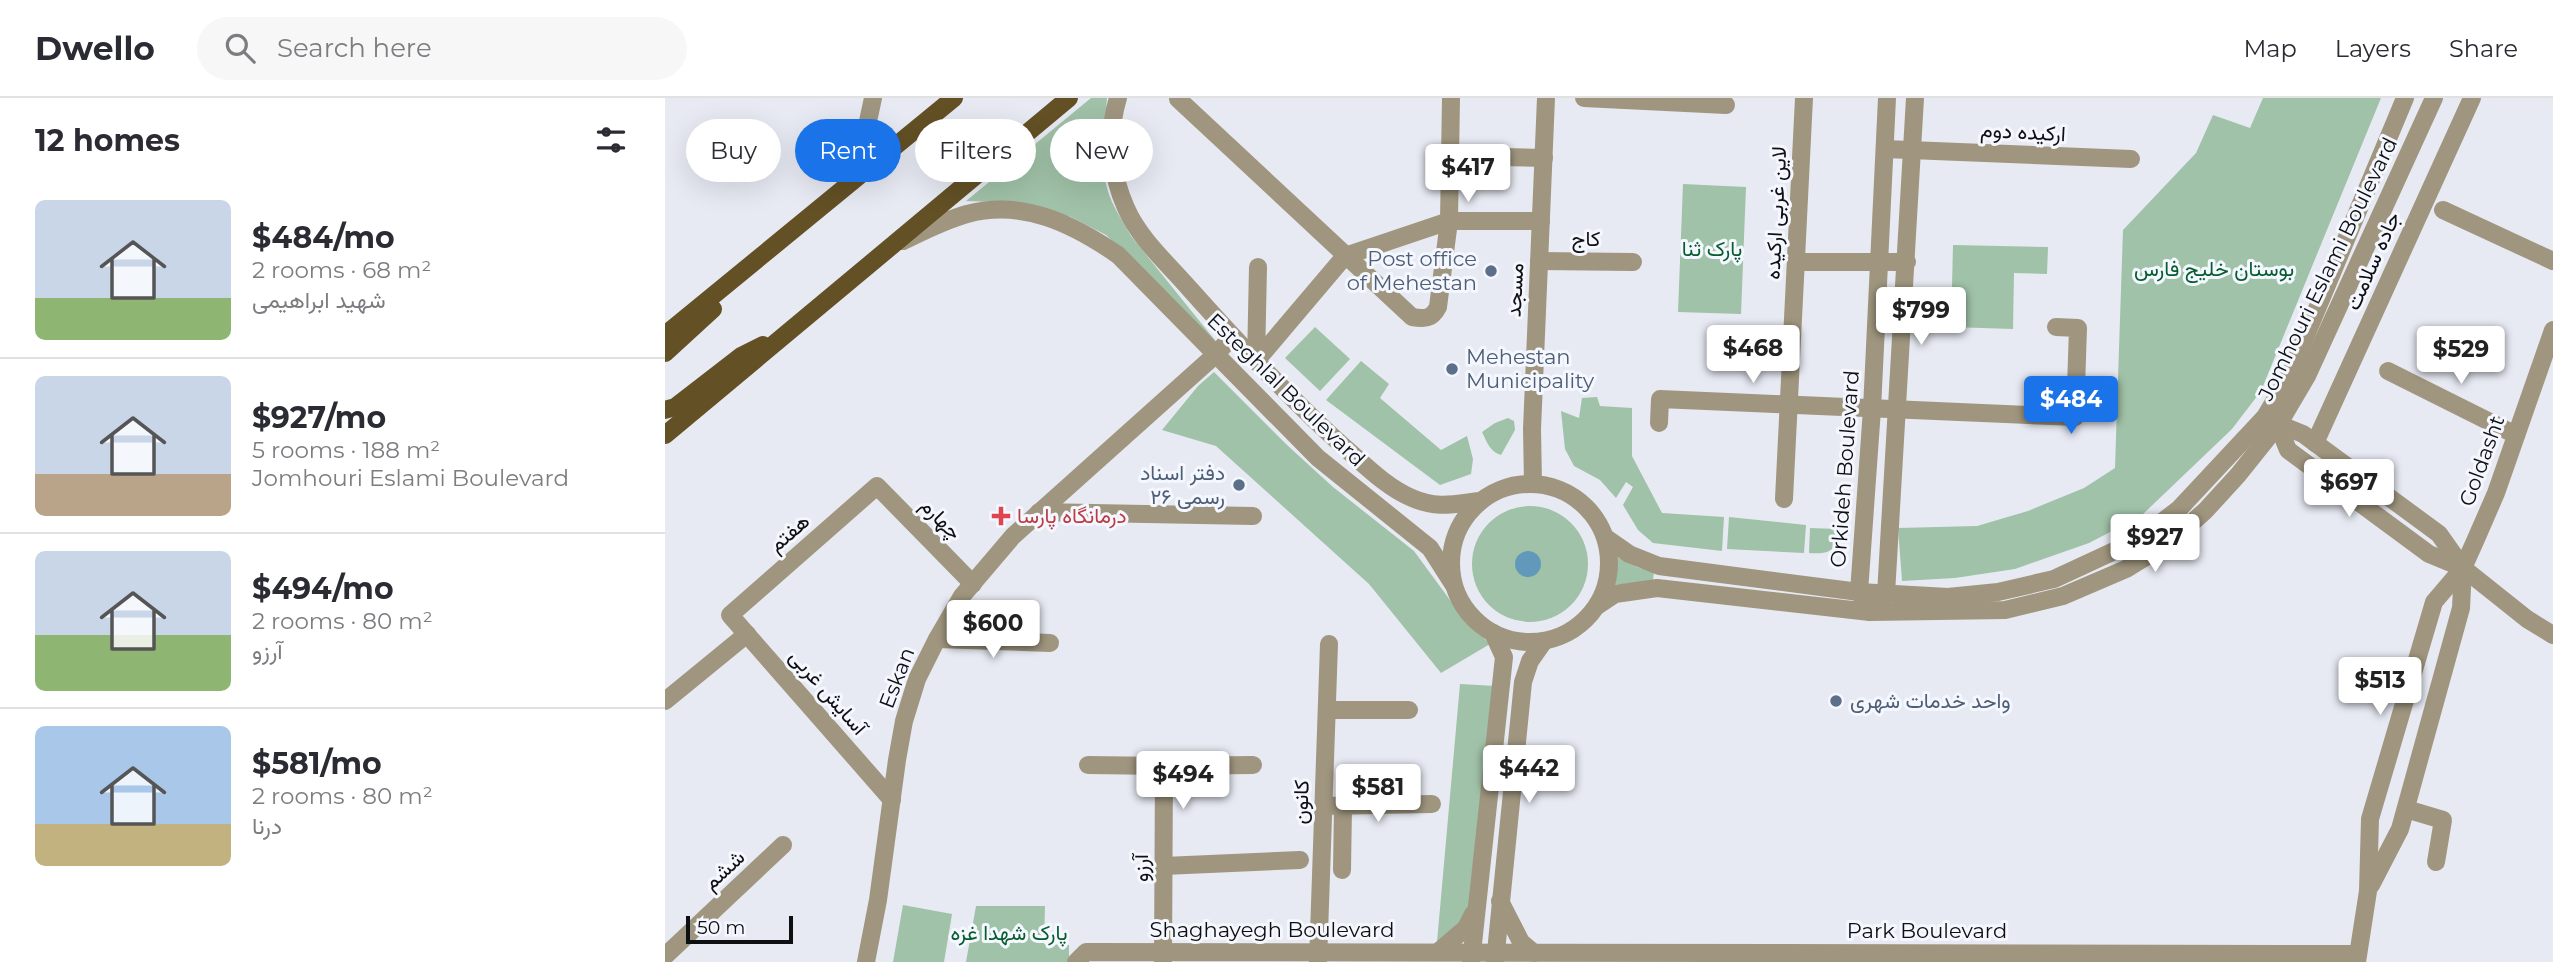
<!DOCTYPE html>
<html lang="en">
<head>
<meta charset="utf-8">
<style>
	body { margin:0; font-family:Montserrat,Vazirmatn,sans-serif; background:#f7f7f7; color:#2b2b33; height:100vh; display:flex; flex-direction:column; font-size:26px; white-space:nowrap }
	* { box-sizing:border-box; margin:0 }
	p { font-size:23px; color:#7c7c81 }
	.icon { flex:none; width:38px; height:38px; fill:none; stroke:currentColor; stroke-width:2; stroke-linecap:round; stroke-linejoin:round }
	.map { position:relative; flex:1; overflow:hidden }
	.drawer { display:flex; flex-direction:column; background:#fff; width:665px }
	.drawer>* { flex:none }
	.hud { position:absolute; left:21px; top:21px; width:665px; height:63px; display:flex; gap:14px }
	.scale { position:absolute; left:21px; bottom:18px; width:107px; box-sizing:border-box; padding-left:7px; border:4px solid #0e0f12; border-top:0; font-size:19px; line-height:24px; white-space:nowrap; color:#0e0f12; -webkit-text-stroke:5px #f5f7fe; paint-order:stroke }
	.price { position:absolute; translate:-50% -60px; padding:0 16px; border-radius:7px; background:#fff; color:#222; font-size:23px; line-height:46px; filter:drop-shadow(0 2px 4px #0008) }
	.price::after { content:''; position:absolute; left:50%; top:42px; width:21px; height:16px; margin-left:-10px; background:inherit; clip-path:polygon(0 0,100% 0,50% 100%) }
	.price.current { background:#1a73e8; color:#fff }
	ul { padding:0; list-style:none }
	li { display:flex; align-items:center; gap:21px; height:175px; padding:0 35px }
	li+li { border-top:2px solid #e1e1e2 }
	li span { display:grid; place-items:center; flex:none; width:196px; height:140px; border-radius:10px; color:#555 }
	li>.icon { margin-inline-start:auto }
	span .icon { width:84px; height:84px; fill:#fffc; stroke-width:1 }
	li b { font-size:30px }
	h2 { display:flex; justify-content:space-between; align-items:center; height:84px; padding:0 35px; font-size:30px }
	.chip { padding:0 24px; border-radius:32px; background:#fff; box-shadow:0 7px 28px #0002; font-size:24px; line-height:63px }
	.chip.current { background:#1a73e8; color:#fff }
	header { display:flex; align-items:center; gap:42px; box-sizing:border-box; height:98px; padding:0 35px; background:#fff; border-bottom:2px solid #e1e1e2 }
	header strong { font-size:33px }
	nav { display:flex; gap:38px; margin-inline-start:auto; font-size:24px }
	.search { width:490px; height:63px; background:#f7f7f7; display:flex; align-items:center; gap:18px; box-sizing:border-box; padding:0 24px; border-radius:38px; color:#7c7c81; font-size:26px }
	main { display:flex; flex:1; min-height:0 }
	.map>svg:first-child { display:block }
	.green { fill:#a0c2a8 }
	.water { fill:#6299bb }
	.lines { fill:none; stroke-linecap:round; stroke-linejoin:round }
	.minor { stroke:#a0967f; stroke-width:18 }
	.major { stroke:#635025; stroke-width:18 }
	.service-dot { fill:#5c6f8a; stroke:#f5f7fe; stroke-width:2.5 }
	.health-dot { fill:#e0444e; stroke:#f5f7fe; stroke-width:2.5 }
	.labels { text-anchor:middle; stroke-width:6; stroke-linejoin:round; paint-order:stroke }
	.street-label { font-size:21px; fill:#0e0f12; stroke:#f5f7fe }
	.park-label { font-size:21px; fill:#055c2d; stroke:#f5f7fe }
	.service-label { font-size:21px; fill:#4e5e75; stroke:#f5f7fe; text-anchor:end }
	.health-label { font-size:21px; fill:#be3a42; stroke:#f5f7fe; text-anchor:start }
</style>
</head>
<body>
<header>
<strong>Dwello</strong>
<div class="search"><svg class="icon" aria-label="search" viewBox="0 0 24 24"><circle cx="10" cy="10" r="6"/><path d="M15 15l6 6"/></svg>Search here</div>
<nav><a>Map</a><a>Layers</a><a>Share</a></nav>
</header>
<main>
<section class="drawer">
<h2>12 homes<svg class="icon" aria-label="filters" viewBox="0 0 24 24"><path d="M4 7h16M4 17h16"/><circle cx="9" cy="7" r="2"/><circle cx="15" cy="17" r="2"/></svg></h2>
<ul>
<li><span style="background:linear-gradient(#c9d6e8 70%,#8fb573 0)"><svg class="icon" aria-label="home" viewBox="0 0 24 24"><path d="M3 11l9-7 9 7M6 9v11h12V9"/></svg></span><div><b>$484/mo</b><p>2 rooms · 68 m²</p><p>شهید ابراهیمی</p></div></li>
<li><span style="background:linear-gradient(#c9d6e8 70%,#b9a48a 0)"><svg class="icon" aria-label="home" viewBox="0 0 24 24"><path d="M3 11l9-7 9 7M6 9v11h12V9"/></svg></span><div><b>$927/mo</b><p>5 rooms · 188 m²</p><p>Jomhouri Eslami Boulevard</p></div></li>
<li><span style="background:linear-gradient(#c9d6e8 60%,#8fb573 0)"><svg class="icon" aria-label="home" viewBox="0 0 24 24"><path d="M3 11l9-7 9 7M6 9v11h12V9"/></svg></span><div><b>$494/mo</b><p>2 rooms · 80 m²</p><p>آرزو</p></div></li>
<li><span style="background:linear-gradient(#a9c7e8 70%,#c2b280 0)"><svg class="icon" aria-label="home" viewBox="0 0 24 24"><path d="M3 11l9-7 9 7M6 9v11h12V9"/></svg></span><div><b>$581/mo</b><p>2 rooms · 80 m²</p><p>درنا</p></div></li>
</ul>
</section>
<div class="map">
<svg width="1888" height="864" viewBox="0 0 1888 864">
	<rect width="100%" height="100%" fill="#e7eaf3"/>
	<g class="green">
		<path d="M426,0H442C440,32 433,68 445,99C450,112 459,125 466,138L553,246L441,137L406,119L360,105L301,103Z"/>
		<path d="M1598,0H1716L1596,293L1567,331L1476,418L1424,445L1350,471L1290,480L1237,483L1233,430L1312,428L1363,413L1419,390L1450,370L1458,132L1531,55L1548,17L1585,30Z"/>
		<path d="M1018,86L1081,89L1076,216L1013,214Z"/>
		<path d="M1288,147L1383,149L1382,176L1349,175L1348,231L1286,229Z"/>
		<path d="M650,229L685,261L655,293L620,260Z"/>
		<path d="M696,263L724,286L715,300L776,352L802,338L808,361L806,376L775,387L661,302Z"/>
		<path d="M549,274L622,347L668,389L749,453L793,513L825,546L776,575L704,486L551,348L497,332L533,288Z"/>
		<path d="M932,299L935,308L967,310V358L997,415L1059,419L1057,453L988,445L973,432L958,407L968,389L961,384L951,400L935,382L909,368L900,351L896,313L914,320L917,300Z"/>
		<path d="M843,320L849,323L850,332L836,357C825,354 822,344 817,334L830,325Z"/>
		<circle cx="865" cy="466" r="58"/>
		<path d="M1064,419L1141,427L1139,455L1062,451Z"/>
		<path d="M1145,430L1172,431C1171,454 1165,456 1144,455Z"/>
		<path d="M951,459L974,470L989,473L988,483L949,487Z"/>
		<path d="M795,586L831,588L805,810L796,826L772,844Z"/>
		<path d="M238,807L287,816L279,864H228Z"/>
		<path d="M311,808H380L379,846L404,847V864H301Z"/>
	</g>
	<circle class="water" cx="863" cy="466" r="13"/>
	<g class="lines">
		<g class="minor">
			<path d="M453,0C442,35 446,77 461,110C474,140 501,164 523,189C573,245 623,299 679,349C700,367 721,389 747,400C772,411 789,406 815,403"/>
			<path d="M919,0L1061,7"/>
			<path d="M1222,0L1207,311L1194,494L1205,514L1221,496L1250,0"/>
			<path d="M513,1L747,219C760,221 767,221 773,209L784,123L786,0"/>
			<path d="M1220,51L1466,61"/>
			<path d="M785,58L879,60"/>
			<path d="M180,88L202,28L208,0"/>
			<path d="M1778,112L1888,163"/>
			<path d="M238,143C259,133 280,122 302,116C358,101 408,126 453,157L653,360L765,450L788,486"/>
			<path d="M874,163L968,164"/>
			<path d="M1131,164H1242"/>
			<path d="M591,263L680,158L784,123H876"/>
			<path d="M591,263L593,169"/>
			<path d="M1723,273L1851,337"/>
			<path d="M1606,323L1638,336L1774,436L1798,470"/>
			<path d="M994,325L995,301L1410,319L1413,230L1391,229"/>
			<path d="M1613,327L1623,352L1764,456L1798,470L1862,521L1888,537"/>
			<path d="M1650,345L1807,0"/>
			<circle cx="865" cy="465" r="79"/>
			<path d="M868,386L867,331L881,0"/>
			<path d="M1119,401L1139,0"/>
			<path d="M374,414L588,418"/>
			<path d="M941,440L964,456L994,468L1194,494L1283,499L1333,494L1389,481L1473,442L1514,411L1600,319L1624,278L1740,0"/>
			<path d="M932,508L950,496L992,490L1205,514L1340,512L1398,498L1461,471L1505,444L1540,413L1573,377L1613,327L1642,278L1769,0"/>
			<path d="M272,541L385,545"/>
			<path d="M0,603L82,536"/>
			<path d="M662,612H744"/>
			<path d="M423,667L499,668L498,864"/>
			<path d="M499,668L588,667"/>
			<path d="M227,702L65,517L212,388L308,486"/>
			<path d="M658,708L767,706"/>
			<path d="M1741,711L1778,722L1771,764"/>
			<path d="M499,768L635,762"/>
			<path d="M677,772L678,708"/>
			<path d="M1706,787L1735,731L1796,510L1798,470"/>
			<path d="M835,803L856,844L869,855"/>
			<path d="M773,854L801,830L808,816"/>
			<path d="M0,858L118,747"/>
			<path d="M201,864L213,802L232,662L239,623L252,581L272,541L297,498L348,438L549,258L567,239"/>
			<path d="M411,864L421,854L1692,856"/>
			<path d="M653,864L664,546"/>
			<path d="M806,864L839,559L828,535"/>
			<path d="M830,864L858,584L865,563L879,543"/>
			<path d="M1692,864L1703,793L1705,721L1769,504L1798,470L1811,441L1831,395L1888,232"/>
		</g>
		<g class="major">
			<path d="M0,237L289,0"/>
			<path d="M0,255L48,211"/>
			<path d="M0,312L10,309L76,258L98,247"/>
			<path d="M0,337L404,0"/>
		</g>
	</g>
	<g class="service-dot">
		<circle cx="826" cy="173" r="7"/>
		<circle cx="787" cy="271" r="7"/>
		<circle cx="574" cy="387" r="7"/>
		<circle cx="1171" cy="603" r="7"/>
	</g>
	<path class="health-dot" d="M332.5 407.5h7v7h7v7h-7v7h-7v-7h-7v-7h7z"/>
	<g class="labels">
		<g class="street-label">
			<text transform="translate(1358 34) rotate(3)" y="7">ارکیده دوم</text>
			<text transform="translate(1111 115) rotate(-87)" y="7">لاین غربی ارکیده</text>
			<text x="921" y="148">کاج</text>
			<text transform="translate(1708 163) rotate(-66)" y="7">جاده سلامت</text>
			<text transform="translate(1663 171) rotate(-64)" y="7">Jomhouri Eslami Boulevard</text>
			<text transform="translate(850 192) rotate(-87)" y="7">مسجد</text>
			<text transform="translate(621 292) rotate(44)" y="7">Esteghlal Boulevard</text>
			<text transform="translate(1817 363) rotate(-70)" y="7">Goldasht</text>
			<text transform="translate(1180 371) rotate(-86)" y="7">Orkideh Boulevard</text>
			<text transform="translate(276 421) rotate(46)" y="7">چهارم</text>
			<text transform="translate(124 435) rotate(-41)" y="7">هفتم</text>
			<text transform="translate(232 580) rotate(-69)" y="7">Eskan</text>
			<text transform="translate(163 594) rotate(49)" y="7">آسایش غربی</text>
			<text transform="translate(636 704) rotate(-88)" y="7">کانون</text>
			<text transform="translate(476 770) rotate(-90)" y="7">آرزو</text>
			<text transform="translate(59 772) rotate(-43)" y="7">ششم</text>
			<text x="607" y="839">Shaghayegh Boulevard</text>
			<text x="1262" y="840">Park Boulevard</text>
		</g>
		<g class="park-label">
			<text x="1047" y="158">پارک ثنا</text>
			<text x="1549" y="178">بوستان خلیج فارس</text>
			<text x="344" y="842">پارک شهدا غزه</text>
		</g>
		<g class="service-label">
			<text x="812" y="168">Post office<tspan x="812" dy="24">of Mehestan</tspan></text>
			<text x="801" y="266" text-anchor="start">Mehestan<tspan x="801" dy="24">Municipality</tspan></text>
			<text x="560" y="382">دفتر اسناد<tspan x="560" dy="24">رسمی ۲۶</tspan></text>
			<text x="1185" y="610" text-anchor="start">واحد خدمات شهری</text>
		</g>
		<g class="health-label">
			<text x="352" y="425">درمانگاه پارسا</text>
		</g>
	</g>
</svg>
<div class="scale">50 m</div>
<b class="price" style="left:803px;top:106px">$417</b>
<b class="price" style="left:1256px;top:249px">$799</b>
<b class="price" style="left:1088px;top:287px">$468</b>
<b class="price" style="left:1796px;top:288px">$529</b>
<b class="price current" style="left:1406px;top:338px">$484</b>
<b class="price" style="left:1684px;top:421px">$697</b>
<b class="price" style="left:1490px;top:476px">$927</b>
<b class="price" style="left:328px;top:562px">$600</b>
<b class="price" style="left:1715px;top:619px">$513</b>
<b class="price" style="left:864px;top:707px">$442</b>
<b class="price" style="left:518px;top:713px">$494</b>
<b class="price" style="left:713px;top:726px">$581</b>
<div class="hud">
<a class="chip">Buy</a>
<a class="chip current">Rent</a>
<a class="chip">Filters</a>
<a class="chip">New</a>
</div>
</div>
</main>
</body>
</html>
